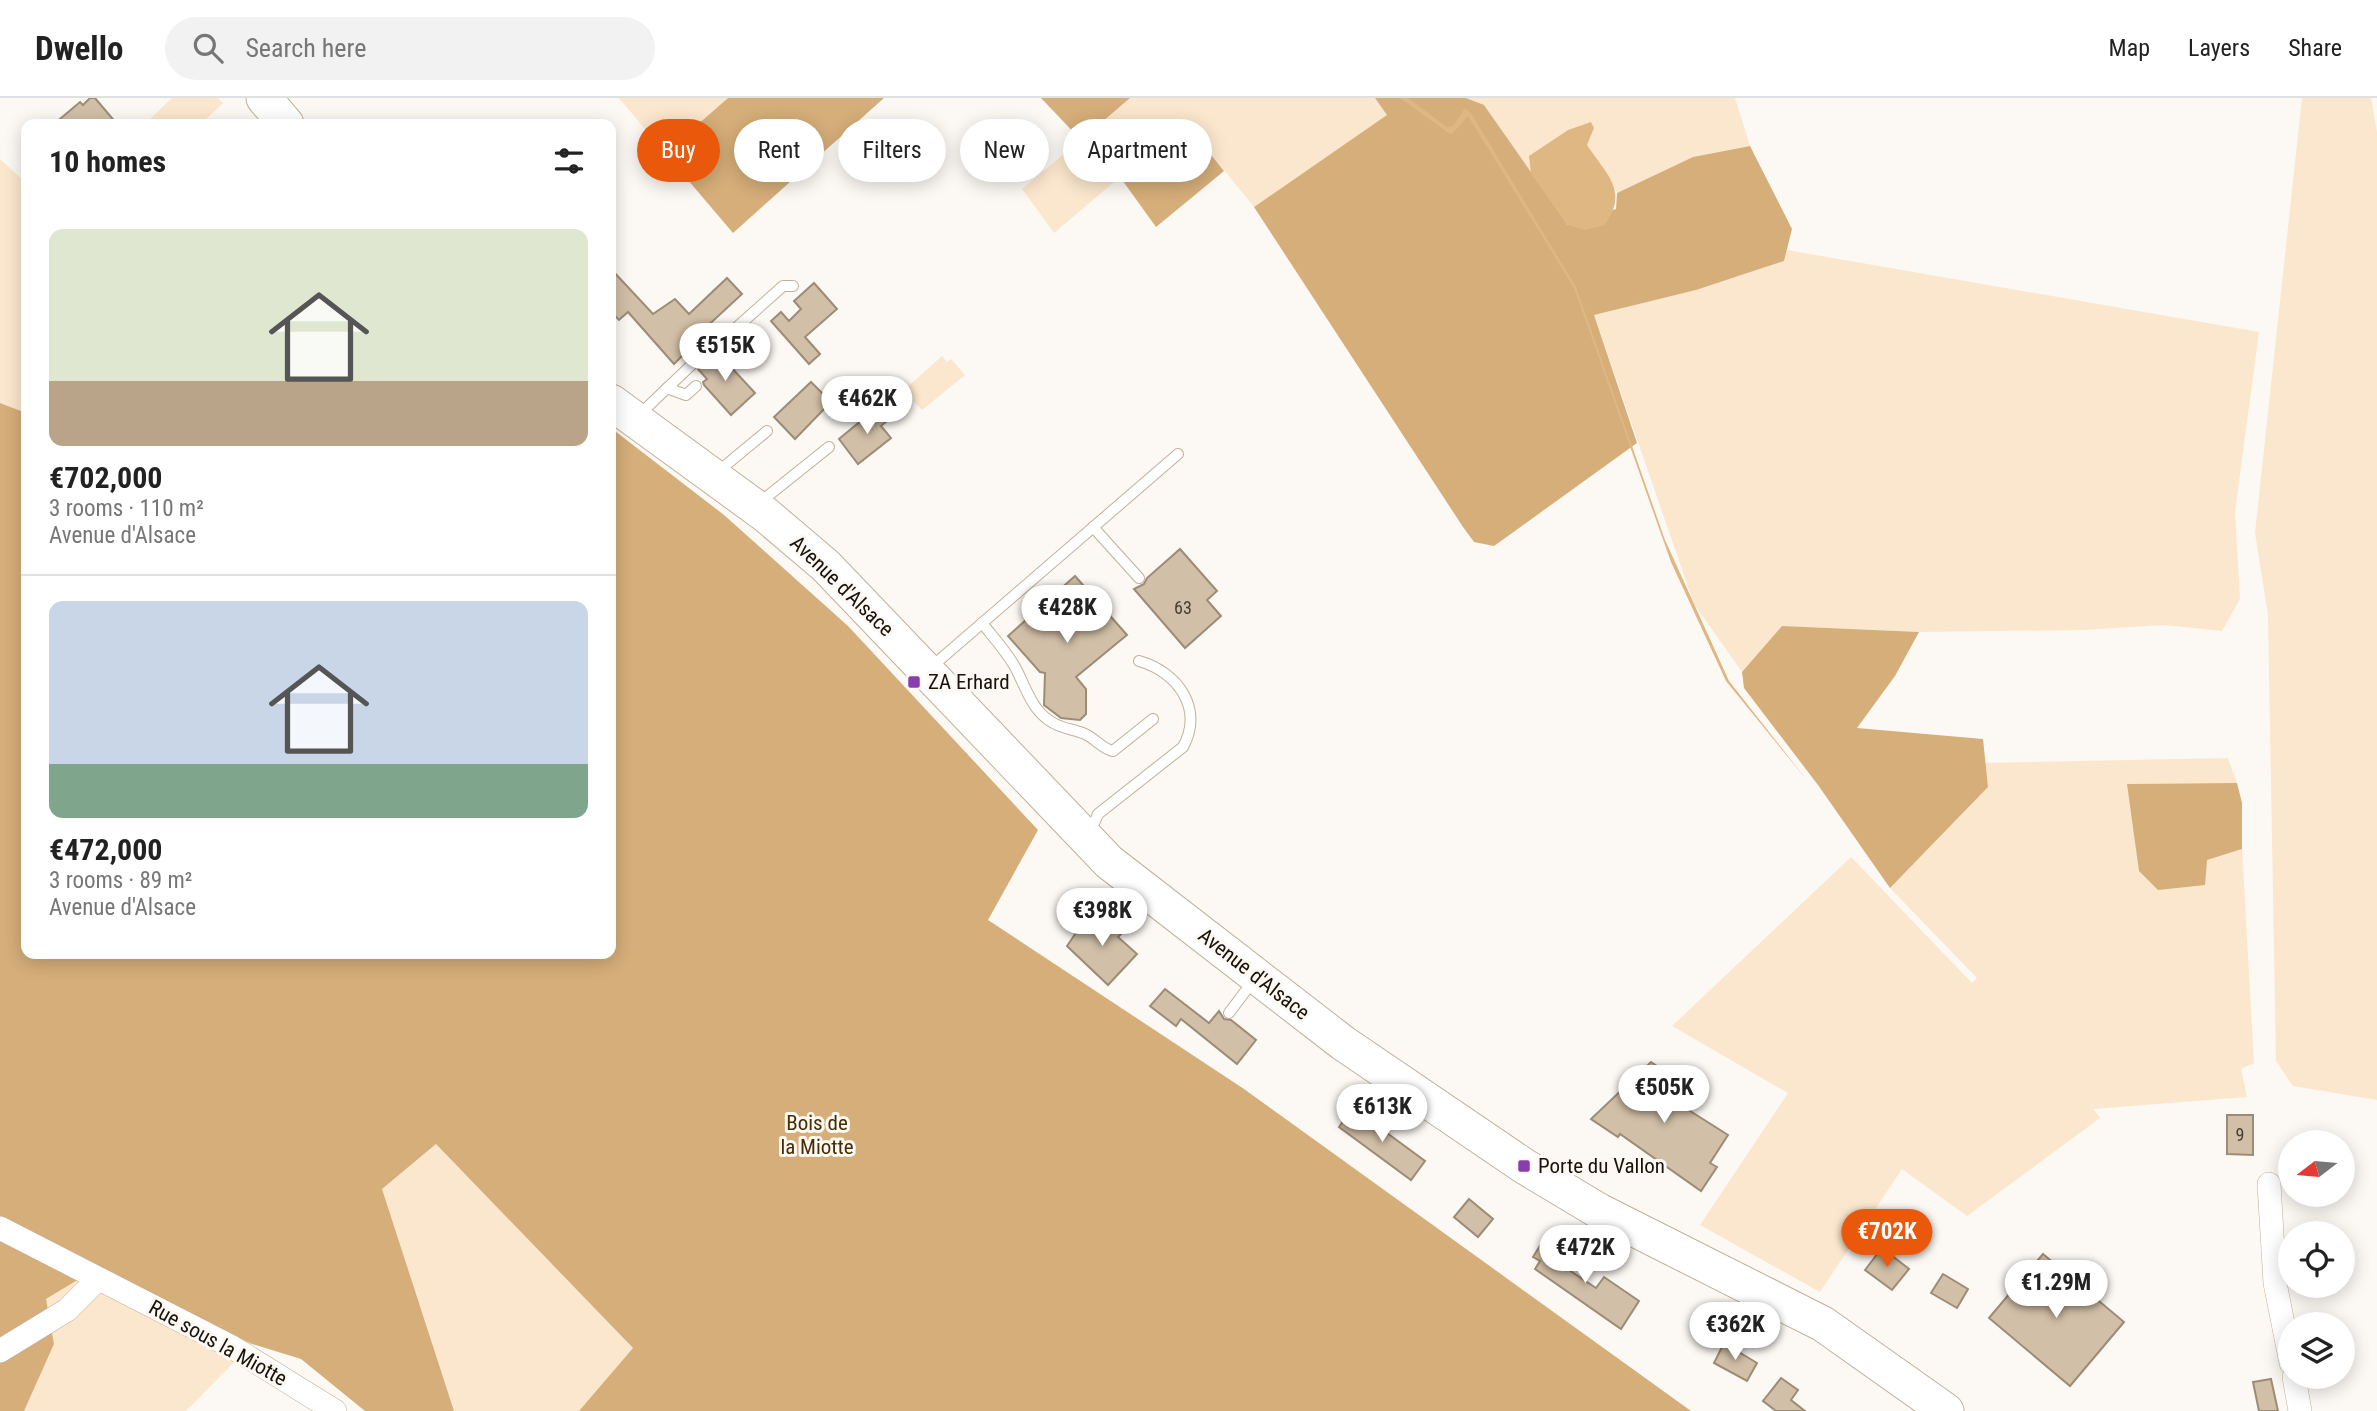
<!DOCTYPE html>
<html lang="en">
<head>
<meta charset="utf-8">
<style>
	body { margin:0; font-family:"Roboto Condensed",sans-serif; background:#f2f2f2; color:#222; height:100vh; display:flex; flex-direction:column; font-size:26px; white-space:nowrap }
	* { box-sizing:border-box; margin:0 }
	p { font-size:23px; color:#767676 }
	.icon { flex:none; width:38px; height:38px; fill:none; stroke:currentColor; stroke-width:2; stroke-linecap:round; stroke-linejoin:round }
	.map { position:relative; flex:1; overflow:hidden }
	.sheet { position:absolute; left:21px; top:21px; width:595px; height:840px; display:flex; flex-direction:column; background:#fff; border-radius:14px; box-shadow:0 4px 18px #0003 }
	.sheet>* { flex:none }
	.guide { position:absolute; left:637px; top:21px; width:665px; height:63px; display:flex; gap:14px }
	.needle { width:46px; rotate:254deg }
	.fabs { position:absolute; left:2278px; top:1032px; display:grid; gap:14px }
	.fabs a { display:grid; place-items:center; width:77px; height:77px; border-radius:50%; background:#fff; box-shadow:0 4px 18px #0003; font-size:35px }
	.price { position:absolute; translate:-50% -60px; padding:0 16px; border-radius:24px; background:#fff; color:#222; font-size:23px; line-height:46px; filter:drop-shadow(0 2px 4px #0008) }
	.price::after { content:''; position:absolute; left:50%; top:42px; width:21px; height:16px; margin-left:-10px; background:inherit; clip-path:polygon(0 0,100% 0,50% 100%) }
	.price.on { background:#ea580c; color:#fff }
	ul { padding:0; list-style:none }
	li { display:grid; align-content:center; gap:14px; height:371px; padding:0 28px }
	li+li { border-top:2px solid #e0e0e0 }
	li span { display:grid; place-items:center; height:217px; border-radius:14px; color:#555 }
	li>.icon { margin-inline-start:auto }
	span .icon { width:126px; height:126px; fill:#fffc; stroke-width:1 }
	li b { font-size:30px }
	h2 { display:flex; justify-content:space-between; align-items:center; height:84px; padding:0 28px; font-size:30px }
	.pill { padding:0 24px; border-radius:32px; background:#fff; box-shadow:0 4px 18px #0003; font-size:24px; line-height:63px }
	.pill.on { background:#ea580c; color:#fff }
	header { display:flex; align-items:center; gap:42px; box-sizing:border-box; height:98px; padding:0 35px; background:#fff; border-bottom:2px solid #e0e0e0 }
	header strong { font-size:33px }
	nav { display:flex; gap:38px; margin-inline-start:auto; font-size:24px }
	.search { width:490px; height:63px; background:#f2f2f2; display:flex; align-items:center; gap:18px; box-sizing:border-box; padding:0 24px; border-radius:38px; color:#767676; font-size:26px }
	.map>svg:first-child { display:block }
	.green { fill:#fbe7cd }
	.forest { fill:#d5ae79 }
	.water { fill:#deb782 }
	.building { fill:#d1bfa7; stroke:#9d8c75; stroke-width:2 }
	.lines { fill:none; stroke-linecap:round; stroke-linejoin:round }
	.lane-casing { stroke:#c2b099; stroke-width:12 }
	.street-casing { stroke:#c2b099; stroke-width:24 }
	.primary-casing { stroke:#c2b099; stroke-width:37 }
	.lane { stroke:#fff; stroke-width:10 }
	.street { stroke:#fff; stroke-width:23 }
	.primary { stroke:#fff; stroke-width:35 }
	.poi-dot { fill:#8a3eae; stroke:#fcf8f3; stroke-width:2.5 }
	.labels { text-anchor:middle; stroke-width:6; stroke-linejoin:round; paint-order:stroke }
	.number-label { font-size:18px; fill:#463d30 }
	.street-label { font-size:21px; fill:#181209; stroke:#fcf8f3 }
	.poi-label { font-size:21px; fill:#181209; stroke:#fcf8f3; text-anchor:start }
	.park-label { font-size:21px; fill:#472c00; stroke:#fcf8f3 }
</style>
</head>
<body>
<header>
<strong>Dwello</strong>
<div class="search"><svg class="icon" aria-label="search" viewBox="0 0 24 24"><circle cx="10" cy="10" r="6"/><path d="M15 15l6 6"/></svg>Search here</div>
<nav><a>Map</a><a>Layers</a><a>Share</a></nav>
</header>
<div class="map">
<svg width="2377" height="1313" viewBox="0 0 2377 1313">
	<rect width="100%" height="100%" fill="#fcf8f3"/>
	<g class="green">
		<path d="M172,0H218L223,5L201,26H145Z"/>
		<path d="M619,0H728L665,55Z"/>
		<path d="M1130,0H1375L1388,17L1254,109L1185,24L1054,135L1022,91Z"/>
		<path d="M1466,0H1735L1750,48L1693,59L1617,95L1587,47L1594,30L1568,32L1530,58L1531,76L1484,7Z"/>
		<path d="M2302,0H2371L2377,34V1002L2293,988L2276,963L2268,517L2255,435Z"/>
		<path d="M0,61L26,85V315L0,305Z"/>
		<path d="M1787,152L2259,234L2235,414L2240,501L2222,533L2163,527L2084,532L1919,534L1782,528L1742,574L1694,506L1594,217L1696,192L1784,163Z"/>
		<path d="M942,258L947,264L951,261L965,277L922,312L903,293Z"/>
		<path d="M2228,660L2237,685L2127,686L2207,762L2242,751L2254,965L2241,971L2247,999L2093,1011L2100,1020L1967,1118L1902,1071L1820,1194L1700,1127L1788,995L1672,928L1851,759L1972,885L1977,880L1890,790L1988,689L1985,665Z"/>
		<path d="M436,1046L633,1250L579,1313H454L382,1091Z"/>
		<path d="M94,1172L252,1246L186,1313H24L54,1246L46,1201Z"/>
	</g>
	<g class="forest">
		<path d="M728,0H884L733,135L665,55Z"/>
		<path d="M1041,0H1130L1081,42Z"/>
		<path d="M1375,0H1466L1484,7L1568,127L1616,111L1617,95L1693,59L1750,48L1792,131L1784,163L1696,192L1594,217L1637,345L1494,448L1474,444L1463,429L1254,109L1387,17Z"/>
		<path d="M1185,24L1224,73L1156,129L1120,79Z"/>
		<path d="M0,305L26,315V856H611V330L724,417L848,528L1038,732L988,822L1244,991L1691,1313H579L633,1250L436,1046L382,1091L454,1313H365L301,1261L252,1246L94,1172L46,1201L54,1246L24,1313H0Z"/>
		<path d="M1782,528L1919,534L1895,578L1857,630L1983,641L1988,689L1890,790L1818,687L1744,590L1742,574Z"/>
		<path d="M2237,685L2242,705V751L2207,762L2205,787L2158,792L2139,773L2127,686Z"/>
	</g>
	<g class="water">
		<path d="M1400,0H1408L1447,29L1453,28L1465,10L1471,15L1576,189L1665,442L1729,583L1806,681L1726,583L1671,464L1574,190L1468,18L1453,35L1450,36Z"/>
		<path d="M1591,24L1594,30L1587,47C1607,77 1629,93 1605,127L1585,132L1568,127L1531,76L1529,58L1568,32Z"/>
	</g>
	<g class="building">
		<path d="M90,0H95L117,26H54L80,4L83,7Z"/>
		<path d="M611,171L653,216L675,201L689,216L727,180L742,196L702,233L708,240L687,260L684,256L674,266L628,214L619,222L611,214Z"/>
		<path d="M814,185L837,211L805,239L820,256L809,266L771,223L781,214L789,223L801,211L794,203Z"/>
		<path d="M719,251L731,264L729,267L755,295L731,317L704,287L703,284L707,281L698,271Z"/>
		<path d="M811,284L831,304L795,341L774,319Z"/>
		<path d="M879,308L889,321L881,328L891,340L858,366L839,341Z"/>
		<path d="M1180,451L1217,493L1207,502L1221,518L1185,550L1134,491L1144,486L1147,480Z"/>
		<path d="M1075,478L1127,537L1076,579L1086,591V616L1080,622L1061,620L1044,607L1045,575L1040,574L1008,538Z"/>
		<path d="M1101,815L1122,835L1118,839L1137,856L1108,887L1067,848L1082,826L1094,817L1097,819Z"/>
		<path d="M1165,891L1209,925L1219,913L1224,921L1231,922L1256,942L1237,966L1181,921L1176,928L1150,908Z"/>
		<path d="M1651,964L1698,996L1687,1011L1728,1037L1710,1065L1717,1069L1701,1093L1620,1036L1618,1039L1591,1021Z"/>
		<path d="M1353,1010L1425,1063L1411,1082L1339,1029Z"/>
		<path d="M2227,1017H2253V1057L2227,1056Z"/>
		<path d="M1469,1101L1493,1121L1478,1139L1454,1119Z"/>
		<path d="M1545,1140L1576,1161L1569,1172L1596,1190L1604,1179L1639,1203L1621,1231L1535,1171L1540,1163L1533,1159Z"/>
		<path d="M1882,1150L1909,1171L1892,1192L1865,1172Z"/>
		<path d="M2043,1156L2124,1224L2070,1288L1989,1220Z"/>
		<path d="M1943,1176L1968,1191L1957,1210L1931,1195Z"/>
		<path d="M1724,1245L1757,1265L1747,1283L1714,1265Z"/>
		<path d="M1781,1280L1798,1292L1791,1302L1805,1313H1776L1763,1303Z"/>
		<path d="M2271,1281L2278,1313H2259L2253,1284Z"/>
	</g>
	<g class="lines">
		<g class="lane-casing">
			<g id="lane">
				<path d="M667,290L686,297L696,288"/>
				<path d="M639,317L726,234L736,230L783,188H793"/>
				<path d="M715,376L767,333"/>
				<path d="M759,405L829,349"/>
				<path d="M1093,429L1139,480"/>
				<path d="M982,525C993,539 1006,553 1015,569C1025,587 1031,611 1050,623C1061,631 1074,631 1085,636C1096,641 1102,651 1113,653L1153,621"/>
				<path d="M929,571L1178,356"/>
				<path d="M1090,735L1098,716L1183,649C1204,611 1178,574 1139,563"/>
				<path d="M1229,915L1253,883"/>
			</g>
		</g>
		<g class="street-casing">
			<g id="street">
				<path d="M2269,1086L2275,1185L2291,1265"/>
				<path d="M0,1130L232,1249L335,1313"/>
				<path d="M0,1253L67,1212L98,1181"/>
				<path d="M2294,1279L2300,1313"/>
			</g>
		</g>
		<g class="primary-casing">
			<g id="primary">
				<path d="M264,0L286,26"/>
				<path d="M611,304L766,417L826,468L1109,764L1343,945L1524,1068L1599,1113L1823,1226L1946,1313"/>
			</g>
		</g>
		<use href="#lane" class="lane"/>
		<use href="#street" class="street"/>
		<use href="#primary" class="primary"/>
	</g>
	<g class="poi-dot">
		<rect x="907" y="577" width="14" height="14" rx="3.5"/>
		<rect x="1517" y="1061" width="14" height="14" rx="3.5"/>
	</g>
	<g class="labels">
		<g class="number-label">
			<text x="1183" y="516">63</text>
			<text x="2240" y="1043">9</text>
		</g>
		<g class="street-label">
			<text transform="translate(842 488) rotate(44)" y="7">Avenue d'Alsace</text>
			<text transform="translate(1254 876) rotate(38)" y="7">Avenue d'Alsace</text>
			<text transform="translate(218 1245) rotate(29)" y="7">Rue sous la Miotte</text>
		</g>
		<g class="poi-label">
			<text x="928" y="591">ZA Erhard</text>
			<text x="1538" y="1075">Porte du Vallon</text>
		</g>
		<g class="park-label">
			<text x="817" y="1032">Bois de<tspan x="817" dy="24">la Miotte</tspan></text>
		</g>
	</g>
</svg>
<div class="fabs">
<a><svg class="needle" viewBox="-14 -14 28 28"><path d="M0-13l5 13h-10z" fill="#e53935"/><path d="M0 13l5-13h-10z" fill="#767676"/></svg></a>
<a><svg class="icon" aria-label="locate" viewBox="0 0 24 24"><circle cx="12" cy="12" r="6"/><path d="M12 2v4M12 18v4M2 12h4M18 12h4"/></svg></a>
<a><svg class="icon" aria-label="layers" viewBox="0 0 24 24"><path d="M12 4l9 5-9 5-9-5zM3 14l9 5 9-5"/></svg></a>
</div>
<b class="price" style="left:725px;top:285px">€515K</b>
<b class="price" style="left:867px;top:338px">€462K</b>
<b class="price" style="left:1067px;top:547px">€428K</b>
<b class="price" style="left:1102px;top:850px">€398K</b>
<b class="price" style="left:1664px;top:1027px">€505K</b>
<b class="price" style="left:1382px;top:1046px">€613K</b>
<b class="price on" style="left:1887px;top:1171px">€702K</b>
<b class="price" style="left:1585px;top:1187px">€472K</b>
<b class="price" style="left:2056px;top:1222px">€1.29M</b>
<b class="price" style="left:1735px;top:1264px">€362K</b>
<div class="guide">
<a class="pill on">Buy</a>
<a class="pill">Rent</a>
<a class="pill">Filters</a>
<a class="pill">New</a>
<a class="pill">Apartment</a>
</div>
<section class="sheet">
<h2>10 homes<svg class="icon" aria-label="filters" viewBox="0 0 24 24"><path d="M4 7h16M4 17h16"/><circle cx="9" cy="7" r="2"/><circle cx="15" cy="17" r="2"/></svg></h2>
<ul>
<li><span style="background:linear-gradient(#dfe7d0 70%,#b9a48a 0)"><svg class="icon" aria-label="home" viewBox="0 0 24 24"><path d="M3 11l9-7 9 7M6 9v11h12V9"/></svg></span><div><b>€702,000</b><p>3 rooms · 110 m²</p><p>Avenue d'Alsace</p></div></li>
<li><span style="background:linear-gradient(#c9d6e8 75%,#7fa58c 0)"><svg class="icon" aria-label="home" viewBox="0 0 24 24"><path d="M3 11l9-7 9 7M6 9v11h12V9"/></svg></span><div><b>€472,000</b><p>3 rooms · 89 m²</p><p>Avenue d'Alsace</p></div></li>
</ul>
</section>
</div>
</body>
</html>
